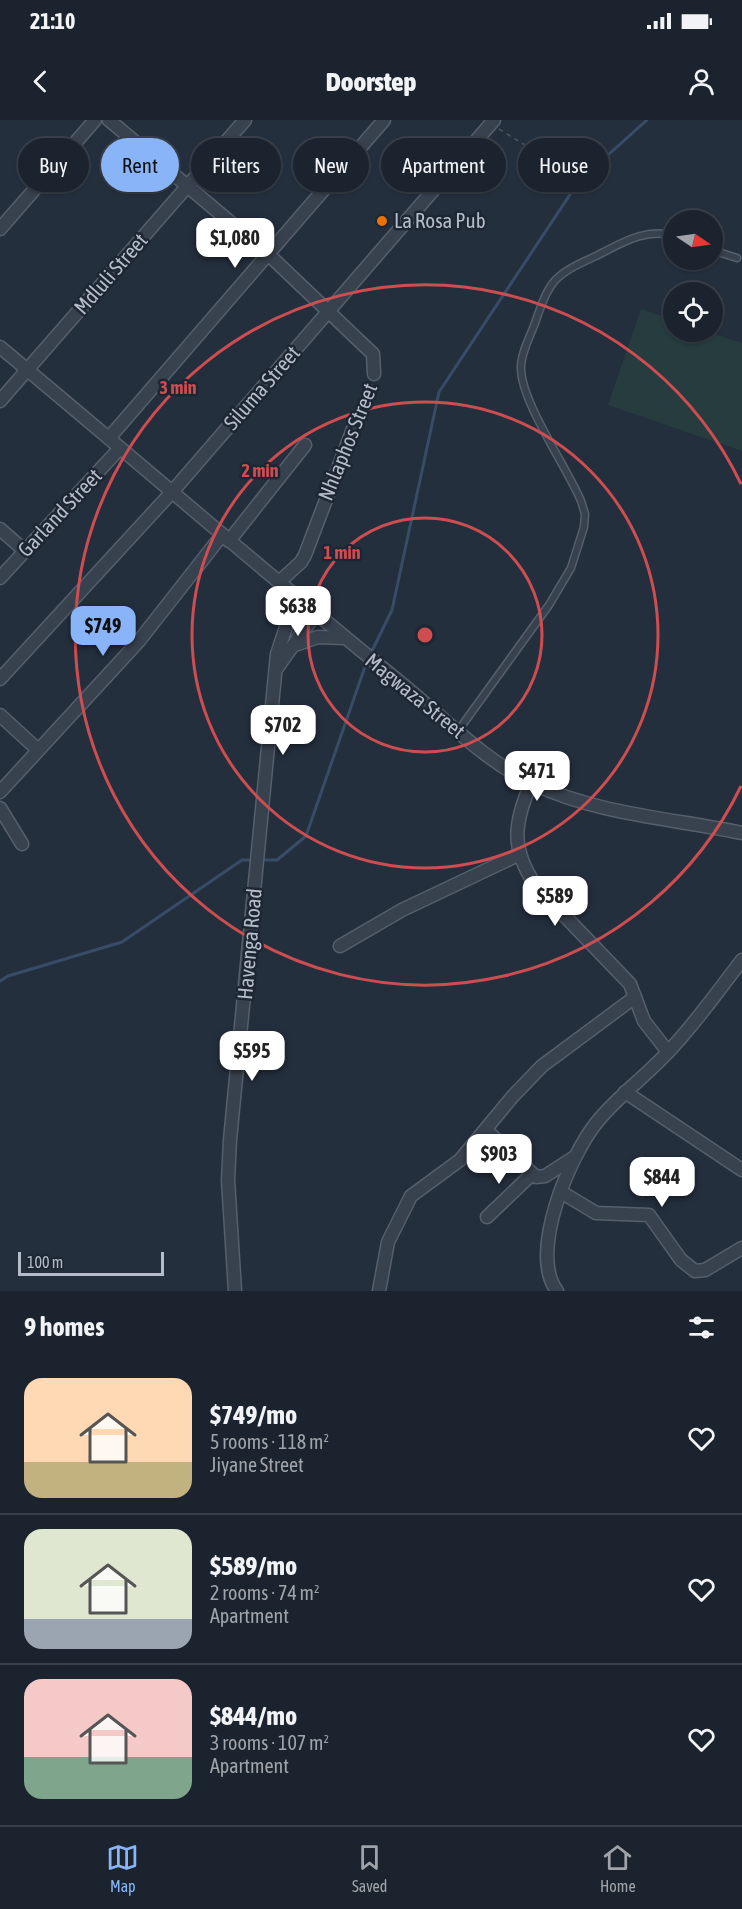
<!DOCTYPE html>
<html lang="en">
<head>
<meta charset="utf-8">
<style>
	body { margin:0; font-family:"Asap Condensed",sans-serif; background:#242b36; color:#f1f3f6; height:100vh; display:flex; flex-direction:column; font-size:22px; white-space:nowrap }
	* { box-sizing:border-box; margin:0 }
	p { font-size:20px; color:#a0a4aa }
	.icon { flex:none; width:33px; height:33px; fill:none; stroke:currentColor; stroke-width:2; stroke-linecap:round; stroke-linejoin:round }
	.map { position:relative; height:1171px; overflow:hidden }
	.panel { display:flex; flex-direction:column; background:#1b232e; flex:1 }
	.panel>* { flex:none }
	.banner { position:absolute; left:18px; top:18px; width:706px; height:54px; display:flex; gap:12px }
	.needle { width:39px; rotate:103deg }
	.controls { position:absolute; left:663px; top:90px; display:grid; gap:12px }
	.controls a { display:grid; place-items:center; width:60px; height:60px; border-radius:50%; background:#1b232e; box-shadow:0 2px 4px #0004,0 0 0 2px #39404a; font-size:30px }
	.scale { position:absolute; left:18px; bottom:15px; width:146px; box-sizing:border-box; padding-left:6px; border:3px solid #b4bcc9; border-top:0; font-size:16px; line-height:21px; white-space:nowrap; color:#b4bcc9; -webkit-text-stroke:4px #1d2633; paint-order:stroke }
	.price { position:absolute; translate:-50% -51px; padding:0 14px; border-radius:12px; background:#fff; color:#222; font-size:20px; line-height:39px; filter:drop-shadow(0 2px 3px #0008) }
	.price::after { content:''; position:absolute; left:50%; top:36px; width:18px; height:14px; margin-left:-9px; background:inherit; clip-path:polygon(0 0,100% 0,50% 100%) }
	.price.current { background:#8ab4f8; color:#111 }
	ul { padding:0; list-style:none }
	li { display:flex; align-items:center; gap:18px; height:150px; padding:0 24px }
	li+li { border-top:2px solid #39404a }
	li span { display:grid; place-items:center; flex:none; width:168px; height:120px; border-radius:18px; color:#555 }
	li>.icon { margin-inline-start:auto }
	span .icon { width:72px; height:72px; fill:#fffc; stroke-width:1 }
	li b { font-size:26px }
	h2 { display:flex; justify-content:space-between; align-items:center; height:72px; padding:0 24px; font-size:26px }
	.tag { padding:0 21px; border-radius:27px; background:#1b232e; box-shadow:0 2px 4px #0004,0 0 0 2px #39404a; font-size:21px; line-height:54px }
	.tag.current { background:#8ab4f8; color:#111 }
	.status { display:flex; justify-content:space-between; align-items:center; height:42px; padding:0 30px; background:#1b232e; direction:ltr }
	.status svg { height:16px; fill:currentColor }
	header { display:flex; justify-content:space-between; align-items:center; height:78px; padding:0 24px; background:#1b232e; font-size:27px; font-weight:800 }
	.dock { display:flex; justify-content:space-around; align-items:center; height:84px; border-top:2px solid #39404a; background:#1b232e; font-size:16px; color:#a0a4aa }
	.dock a { display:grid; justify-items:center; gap:3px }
	.dock .current { color:#8ab4f8 }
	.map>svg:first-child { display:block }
	.green { fill:#263c3f }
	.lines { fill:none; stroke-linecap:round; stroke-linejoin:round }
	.stream { stroke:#394c67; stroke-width:3 }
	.lane-casing { stroke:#565f6c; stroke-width:9 }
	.street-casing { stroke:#565f6c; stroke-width:15 }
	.path { stroke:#44595c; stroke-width:1.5; stroke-dasharray:4.5 4.5; stroke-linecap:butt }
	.lane { stroke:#38414e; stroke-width:6 }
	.street { stroke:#38414e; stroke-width:12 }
	.ring { fill:none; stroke:#ce4d50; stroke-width:3 }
	.food-dot { fill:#e8710a; stroke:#1d2633; stroke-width:2 }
	.labels { text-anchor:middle; stroke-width:5; stroke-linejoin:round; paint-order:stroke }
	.poi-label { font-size:21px; fill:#b4bcc9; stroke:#1d2633; text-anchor:start }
	.street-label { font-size:21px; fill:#b4bcc9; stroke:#1d2633 }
	.centre { fill:#ce4d50; stroke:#1d2633; stroke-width:3 }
	.ring-label { font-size:18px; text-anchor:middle; font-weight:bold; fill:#ce4d50; stroke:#1d2633; stroke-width:5; stroke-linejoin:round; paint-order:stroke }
</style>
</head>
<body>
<div class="status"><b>21:10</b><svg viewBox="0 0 49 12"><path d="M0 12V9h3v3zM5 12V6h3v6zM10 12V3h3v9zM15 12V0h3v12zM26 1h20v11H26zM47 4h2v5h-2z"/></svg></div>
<header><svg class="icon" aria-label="back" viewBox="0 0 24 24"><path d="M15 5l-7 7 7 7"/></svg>Doorstep<svg class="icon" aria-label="person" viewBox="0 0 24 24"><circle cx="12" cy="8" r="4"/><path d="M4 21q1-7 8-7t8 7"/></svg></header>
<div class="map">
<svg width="742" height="1171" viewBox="0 0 742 1171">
	<rect width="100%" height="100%" fill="#242f3e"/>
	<path class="green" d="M641,189L673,200L674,212H708L742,223V331L608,285Z"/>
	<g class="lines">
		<g class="stream">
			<path d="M370,535L392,490L439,272L579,61L647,0"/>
			<path d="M260,740H277L306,716L367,541"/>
			<path d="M0,861L8,856L122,822L242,740H254"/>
		</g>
		<g class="lane-casing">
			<g id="lane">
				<path d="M712,130L737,138"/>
				<path d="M458,611L549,485L571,448L584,407L585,394L581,381C567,347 520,281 521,247C521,233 530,217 535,203C550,159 554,155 596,136C620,124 646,107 674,116"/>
			</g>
		</g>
		<g class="street-casing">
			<g id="street">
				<path d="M109,0L268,134L373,234L374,254"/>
				<path d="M0,109L95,0"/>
				<path d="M0,227C134,338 265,453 401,563C443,597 484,641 534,664C596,694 675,699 742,713"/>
				<path d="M0,281L245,0"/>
				<path d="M109,318L384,0"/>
				<path d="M0,409L25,431"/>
				<path d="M229,421L305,325"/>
				<path d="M0,458L120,328"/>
				<path d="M279,462L301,442L305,435L353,309"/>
				<path d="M295,525L318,517L345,518"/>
				<path d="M277,548L316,493"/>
				<path d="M0,559L172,372L494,0"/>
				<path d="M0,595L37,629"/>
				<path d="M531,663C514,703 510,728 536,766L630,864L644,901L668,932"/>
				<path d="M0,672L139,521L222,415"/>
				<path d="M0,688L22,724"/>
				<path d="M340,826L402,790L520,734"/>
				<path d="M625,972L742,1050"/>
				<path d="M486,1010L536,1057L545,1056L573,1038"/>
				<path d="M561,1072L596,1093L649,1095L681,1140L695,1151L705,1150L742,1128"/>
				<path d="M487,1097L532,1054"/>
				<path d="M235,1171L228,1060L230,1020L277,534L287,504L301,481"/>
				<path d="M379,1171L388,1122L411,1076L460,1040L513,976L542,946L635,877"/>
				<path d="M557,1171C528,1133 570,1035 597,1002C618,976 645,957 668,932C695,904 718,871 742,840"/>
			</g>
		</g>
		<g class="path">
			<path d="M499,9L562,48"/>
			<path d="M355,299L369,276L372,264"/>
		</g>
		<use href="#lane" class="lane"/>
		<use href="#street" class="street"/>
	</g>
	<g class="ring">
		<circle cx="425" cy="515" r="117"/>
		<circle cx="425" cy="515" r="233"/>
		<path d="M741 666A350 350 0 1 1 741 364"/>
	</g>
	<circle class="food-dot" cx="382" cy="101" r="6"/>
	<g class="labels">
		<g class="poi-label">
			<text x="394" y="108">La Rosa Pub</text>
		</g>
		<g class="street-label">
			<text transform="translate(111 154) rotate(-49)" y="7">Mdluli Street</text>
			<text transform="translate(262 268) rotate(-49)" y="7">Siluma Street</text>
			<text transform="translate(348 322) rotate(-68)" y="7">Nhlaphos Street</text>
			<text transform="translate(60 393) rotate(-47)" y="7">Garland Street</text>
			<text transform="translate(415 576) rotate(39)" y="7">Magwaza Street</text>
			<text transform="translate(250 824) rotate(-85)" y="7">Havenga Road</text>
		</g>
	</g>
	<circle cx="425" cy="515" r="9" class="centre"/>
	<g class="ring-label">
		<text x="178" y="274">3 min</text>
		<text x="260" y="357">2 min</text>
		<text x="342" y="439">1 min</text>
	</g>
</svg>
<div class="controls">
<a><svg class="needle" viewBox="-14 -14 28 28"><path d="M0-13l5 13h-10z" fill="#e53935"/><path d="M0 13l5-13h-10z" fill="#a0a4aa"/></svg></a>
<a><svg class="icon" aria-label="locate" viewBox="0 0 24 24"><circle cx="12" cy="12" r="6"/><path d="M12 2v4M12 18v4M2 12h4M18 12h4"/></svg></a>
</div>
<div class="scale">100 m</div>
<b class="price" style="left:235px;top:149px">$1,080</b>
<b class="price" style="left:298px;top:517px">$638</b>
<b class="price current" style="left:103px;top:537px">$749</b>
<b class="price" style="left:283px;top:636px">$702</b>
<b class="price" style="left:537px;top:682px">$471</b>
<b class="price" style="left:555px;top:807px">$589</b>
<b class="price" style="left:252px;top:962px">$595</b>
<b class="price" style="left:499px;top:1065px">$903</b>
<b class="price" style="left:662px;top:1088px">$844</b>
<div class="banner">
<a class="tag">Buy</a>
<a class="tag current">Rent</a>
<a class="tag">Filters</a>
<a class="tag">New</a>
<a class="tag">Apartment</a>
<a class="tag">House</a>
</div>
</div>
<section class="panel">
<h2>9 homes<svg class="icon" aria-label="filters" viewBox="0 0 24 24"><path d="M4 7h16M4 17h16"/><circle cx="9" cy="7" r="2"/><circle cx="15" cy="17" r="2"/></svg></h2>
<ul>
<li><span style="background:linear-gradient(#ffd9b3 70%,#c2b280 0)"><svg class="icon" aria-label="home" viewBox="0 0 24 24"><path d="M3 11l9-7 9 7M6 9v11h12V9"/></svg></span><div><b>$749/mo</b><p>5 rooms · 118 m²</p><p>Jiyane Street</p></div><svg class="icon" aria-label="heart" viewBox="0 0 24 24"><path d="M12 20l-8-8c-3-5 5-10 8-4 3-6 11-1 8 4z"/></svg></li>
<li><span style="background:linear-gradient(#dfe7d0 75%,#9aa5b1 0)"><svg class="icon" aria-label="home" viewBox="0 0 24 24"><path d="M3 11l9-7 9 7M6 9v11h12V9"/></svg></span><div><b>$589/mo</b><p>2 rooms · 74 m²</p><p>Apartment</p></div><svg class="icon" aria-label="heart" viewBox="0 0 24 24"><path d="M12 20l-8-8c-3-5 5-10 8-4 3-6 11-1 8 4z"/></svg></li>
<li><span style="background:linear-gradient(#f6c9c9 65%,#7fa58c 0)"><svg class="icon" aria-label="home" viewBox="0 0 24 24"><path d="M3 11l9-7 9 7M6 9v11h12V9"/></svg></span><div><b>$844/mo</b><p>3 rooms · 107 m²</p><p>Apartment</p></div><svg class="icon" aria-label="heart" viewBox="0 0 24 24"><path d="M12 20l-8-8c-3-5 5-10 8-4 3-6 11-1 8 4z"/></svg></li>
</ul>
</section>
<nav class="dock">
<a class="current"><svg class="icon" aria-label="map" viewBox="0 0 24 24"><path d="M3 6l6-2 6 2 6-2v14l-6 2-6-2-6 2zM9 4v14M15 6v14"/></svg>Map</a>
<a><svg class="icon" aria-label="saved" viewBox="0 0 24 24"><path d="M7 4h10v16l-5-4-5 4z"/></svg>Saved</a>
<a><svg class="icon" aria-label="home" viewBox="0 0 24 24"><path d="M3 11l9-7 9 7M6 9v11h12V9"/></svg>Home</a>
</nav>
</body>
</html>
